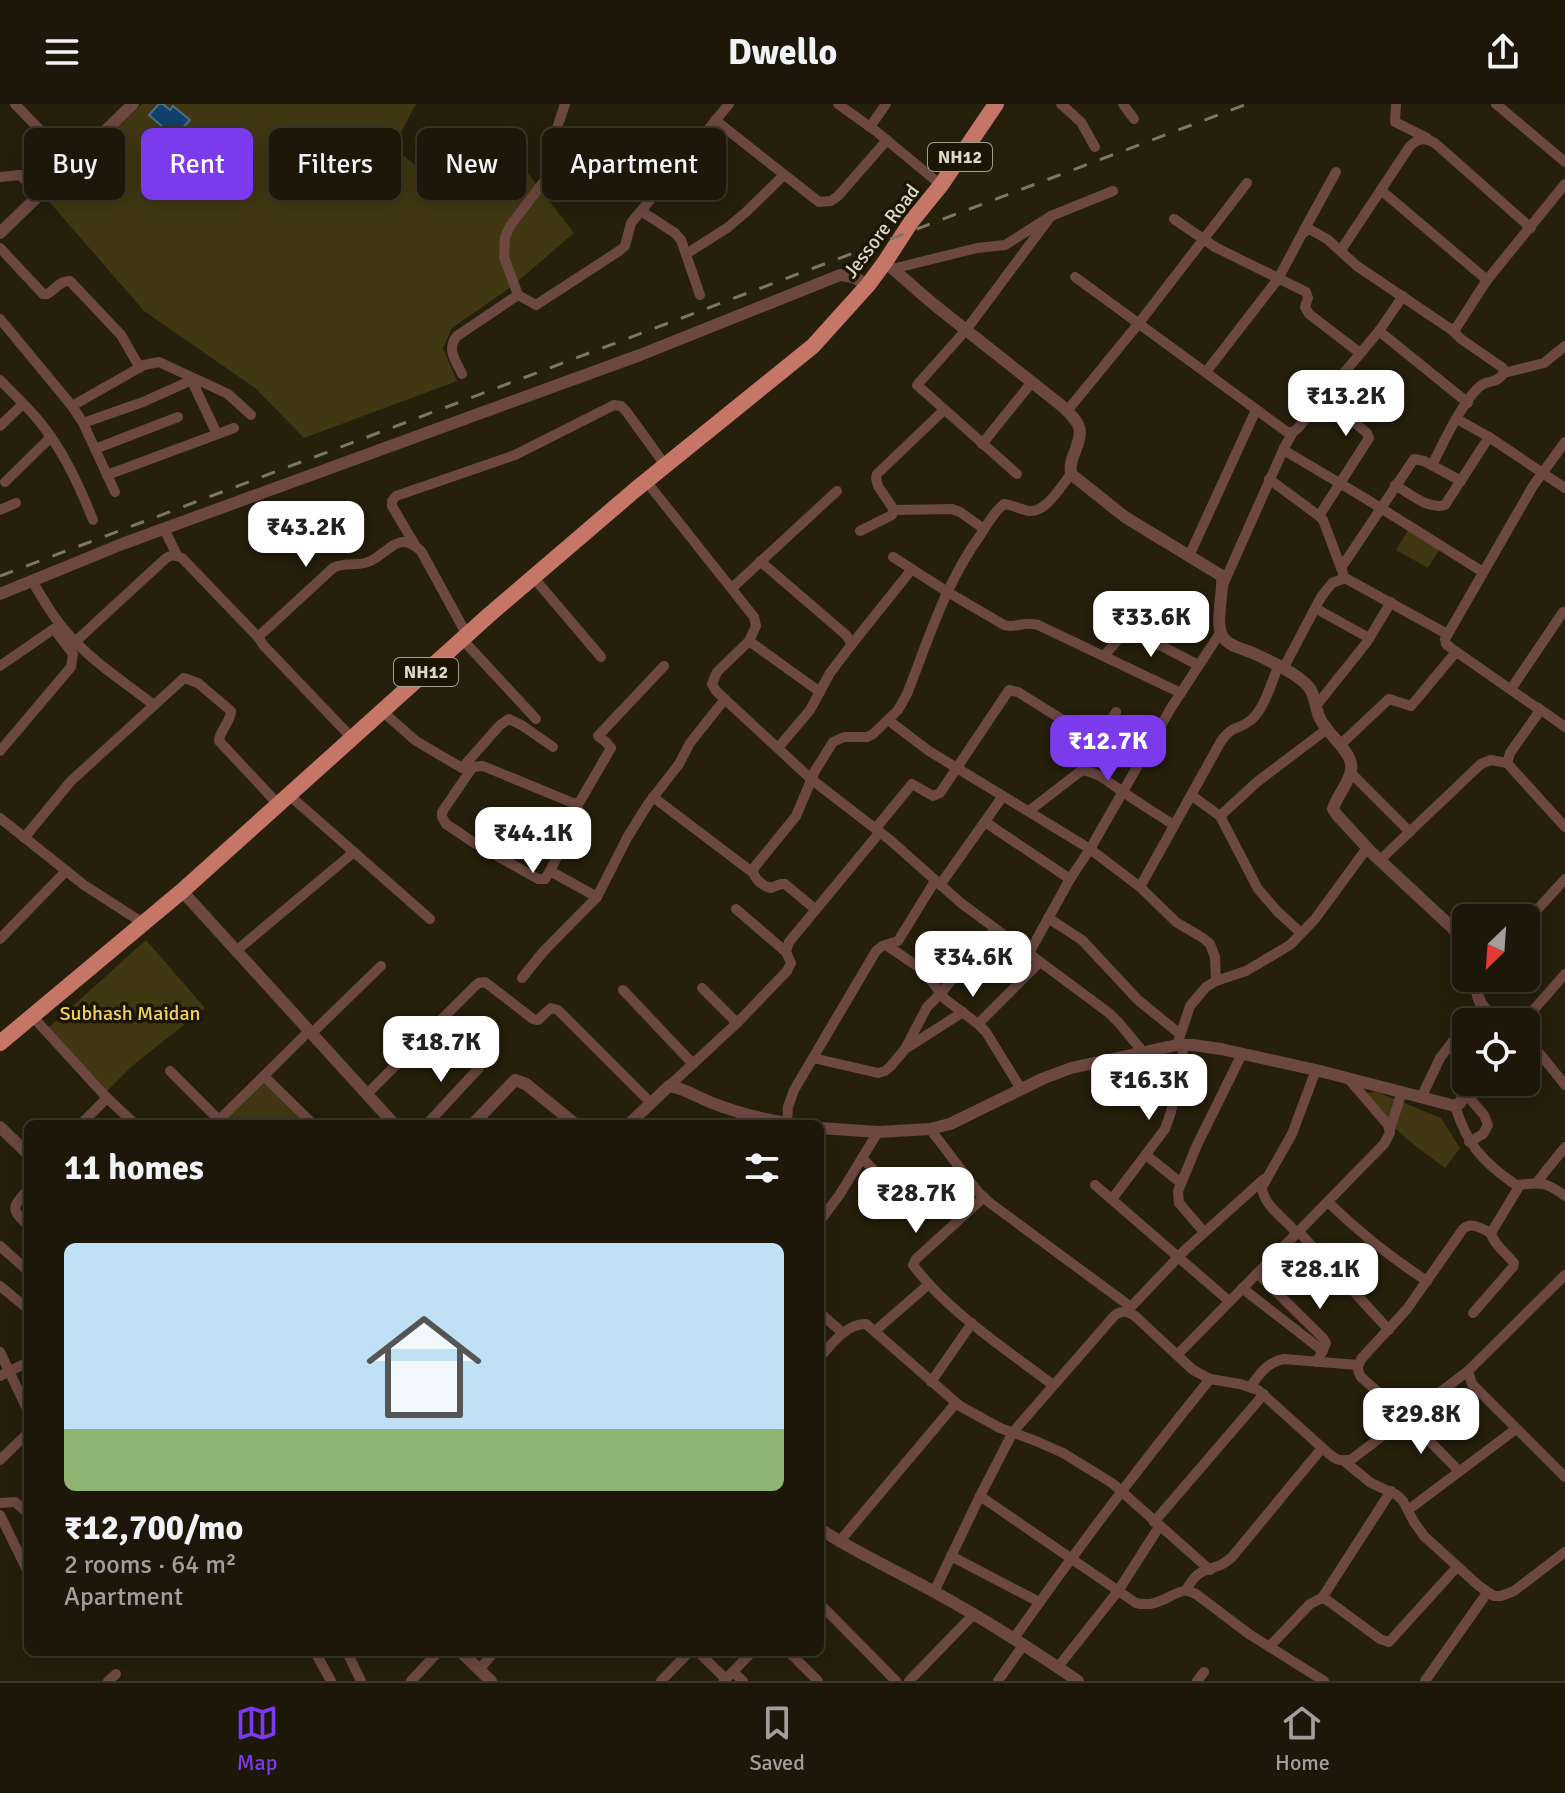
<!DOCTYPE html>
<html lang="en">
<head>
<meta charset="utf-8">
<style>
	body { margin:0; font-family:Signika,sans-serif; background:#292416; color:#f1f3f6; height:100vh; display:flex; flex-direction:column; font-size:30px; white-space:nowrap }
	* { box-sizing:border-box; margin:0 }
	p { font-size:26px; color:#a09f9c }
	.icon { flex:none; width:44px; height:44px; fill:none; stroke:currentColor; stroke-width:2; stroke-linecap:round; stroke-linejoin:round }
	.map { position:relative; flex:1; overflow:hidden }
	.side { position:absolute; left:24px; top:1016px; width:800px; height:536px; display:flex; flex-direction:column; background:#1c1708; border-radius:12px; box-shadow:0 4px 20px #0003,0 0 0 2px #3a3629 }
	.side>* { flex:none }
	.hud { position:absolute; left:24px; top:24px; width:800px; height:72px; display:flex; gap:16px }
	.needle { width:52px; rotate:205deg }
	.buttons { position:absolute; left:1452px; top:800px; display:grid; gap:16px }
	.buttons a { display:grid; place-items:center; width:88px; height:88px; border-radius:12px; background:#1c1708; box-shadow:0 4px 20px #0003,0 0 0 2px #3a3629; font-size:40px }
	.price { position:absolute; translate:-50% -68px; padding:0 18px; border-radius:16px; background:#fff; color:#222; font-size:26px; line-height:52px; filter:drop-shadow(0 2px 4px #0008) }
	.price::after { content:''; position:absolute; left:50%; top:48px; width:24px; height:18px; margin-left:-12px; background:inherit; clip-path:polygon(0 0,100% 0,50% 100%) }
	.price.current { background:#7c3aed; color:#fff }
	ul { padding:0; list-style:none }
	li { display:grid; align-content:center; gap:16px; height:424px; padding:0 40px }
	li span { display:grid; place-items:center; height:248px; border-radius:12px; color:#555 }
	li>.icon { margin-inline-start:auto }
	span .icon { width:144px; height:144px; fill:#fffc; stroke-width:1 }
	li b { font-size:34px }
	h2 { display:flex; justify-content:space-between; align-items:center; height:96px; padding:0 40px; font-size:34px }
	.pill { padding:0 28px; border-radius:12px; background:#1c1708; box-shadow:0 4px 20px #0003,0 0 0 2px #3a3629; font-size:28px; line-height:72px }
	.pill.current { background:#7c3aed; color:#fff }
	header { display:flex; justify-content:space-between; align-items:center; height:104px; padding:0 40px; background:#1c1708; font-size:36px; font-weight:800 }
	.tab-bar { display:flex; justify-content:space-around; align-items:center; height:112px; border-top:2px solid #3a3629; background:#1c1708; font-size:22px; color:#a09f9c }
	.tab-bar a { display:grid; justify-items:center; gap:4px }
	.tab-bar .current { color:#7c3aed }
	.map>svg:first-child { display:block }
	.green { fill:#413712 }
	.water { fill:#11416c; stroke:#4e6e89; stroke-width:2 }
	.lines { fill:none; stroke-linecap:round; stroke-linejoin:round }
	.minor { stroke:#6c4841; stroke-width:10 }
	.tertiary { stroke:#6c4841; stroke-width:12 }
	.trunk { stroke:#c67667; stroke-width:16 }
	.rail { stroke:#7c7766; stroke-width:3; stroke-dasharray:14 14; stroke-linecap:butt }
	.labels { text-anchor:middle; stroke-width:7; stroke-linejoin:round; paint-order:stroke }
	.shield { fill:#1b1603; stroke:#a29e90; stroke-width:2 }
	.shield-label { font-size:18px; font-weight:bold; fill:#dcd8cc }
	.street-label { font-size:20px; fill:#dcd8cc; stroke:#1b1603 }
	.park-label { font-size:20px; fill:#f2d259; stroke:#1b1603 }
</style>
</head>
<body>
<header><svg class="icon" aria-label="menu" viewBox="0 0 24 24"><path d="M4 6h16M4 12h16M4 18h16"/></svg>Dwello<svg class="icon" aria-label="share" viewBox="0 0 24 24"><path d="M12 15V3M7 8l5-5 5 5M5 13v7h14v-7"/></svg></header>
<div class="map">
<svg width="1565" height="1577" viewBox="0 0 1565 1577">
	<rect width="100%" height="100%" fill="#251f0b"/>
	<g class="green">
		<path d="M142,0H416L393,43L449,89L497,29L574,129L511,183L452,224L443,244L457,277L304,334L255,284L144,207L45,93Z"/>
		<path d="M1410,423L1441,443L1428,464L1396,446Z"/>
		<path d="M146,836L205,904L132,962L105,989L47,925Z"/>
		<path d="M264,977L309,1020H222Z"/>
		<path d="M1377,988L1441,1014L1460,1044L1445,1064L1413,1040L1390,1020L1366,989Z"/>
	</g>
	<path class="water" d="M159,0H163L170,6L173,2L190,16L174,33L149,11Z"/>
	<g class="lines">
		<g class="minor">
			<path d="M15,0L72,59"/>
			<path d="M838,0L877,28L941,81"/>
			<path d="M1061,0L1081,18L1095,43"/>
			<path d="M1123,0L1134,15"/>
			<path d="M1396,0L1395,18L1427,34"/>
			<path d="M1496,0L1565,58"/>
			<path d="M715,16L819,98L831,97L838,92L887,36"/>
			<path d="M870,23L886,0"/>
			<path d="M0,73L20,71L40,90"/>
			<path d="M1382,87L1487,176"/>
			<path d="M641,107L675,129L681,136L700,191"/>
			<path d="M1174,115L1215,143L1306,188L1308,194L1305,203L1309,210L1360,249"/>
			<path d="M1303,128L1336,68"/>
			<path d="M0,144L43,190H47C55,186 60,176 70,177L121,231L140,264"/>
			<path d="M1341,146L1410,42C1419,34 1425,33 1436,40L1531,124"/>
			<path d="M686,150L727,124L746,108L784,71"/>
			<path d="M892,165L977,144L1005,141L1051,112L1113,87"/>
			<path d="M1075,173L1287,328H1293L1298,324L1379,227L1403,192"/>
			<path d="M518,191L504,153L505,133L510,122L545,76L553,63L557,24L565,0"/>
			<path d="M0,215L72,302L83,319L115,388"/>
			<path d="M1379,227L1468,299"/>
			<path d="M1206,268L1278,175L1302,130L1309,125L1327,135L1357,162L1446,222L1451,225L1456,224L1487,176L1565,80"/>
			<path d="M1504,269L1544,259L1565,242"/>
			<path d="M462,270C456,257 446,245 457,232L518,191L536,201L619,147L625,142L631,119L729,0"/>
			<path d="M190,273L217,330"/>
			<path d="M0,276C13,290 28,303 39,317C63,346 79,381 93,416"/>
			<path d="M72,302L144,261L159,258L228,290L251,311"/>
			<path d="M1067,307L1139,219L1247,79"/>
			<path d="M1457,315L1489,333L1565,384"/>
			<path d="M83,319L143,298L192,276"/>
			<path d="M0,322L23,300"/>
			<path d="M1293,328L1284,344L1287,348L1363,393L1483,468"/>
			<path d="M1565,338L1533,382L1445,535L1446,540L1451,544L1537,604L1539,608L1510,649L1507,659L1565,723"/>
			<path d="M982,340L1032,278"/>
			<path d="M95,345L178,313"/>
			<path d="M1432,361C1444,338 1460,302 1478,284C1486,275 1496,281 1504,269L1503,264L1461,235L1451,225"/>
			<path d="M1017,370L917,281L966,226L1051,112"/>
			<path d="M107,371L234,324"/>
			<path d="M1269,375L1319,412L1323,416L1343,469"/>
			<path d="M646,377L754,513L756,522L749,537L717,568L712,580L716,587L811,675L890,736L961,799L1109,909L1119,919L1143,948"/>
			<path d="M5,378L51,333"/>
			<path d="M1395,381C1409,389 1428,406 1445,401L1489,333"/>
			<path d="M0,406L16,399"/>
			<path d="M894,406L952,405L960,408L984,425"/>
			<path d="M1319,412L1369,334L1367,329L1324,293"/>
			<path d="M164,425L177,451"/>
			<path d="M860,427L892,411L894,406L878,382L876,374L877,370L944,306"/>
			<path d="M415,441L392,402V397L396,392L515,351L614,301L621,302L626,307L665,361"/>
			<path d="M1189,452L1256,306"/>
			<path d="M893,453L946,487L1004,521C1016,525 1024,516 1038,521L1181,589"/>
			<path d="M760,457L846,531L852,540L830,569L810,606L778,644"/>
			<path d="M1341,464L1414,355L1424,357L1461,377"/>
			<path d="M533,473L601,553"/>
			<path d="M32,477C42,493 51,510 63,524C88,555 123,577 154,601"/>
			<path d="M1223,481L1284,344"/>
			<path d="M732,484L837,387"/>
			<path d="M1315,504L1369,534"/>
			<path d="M462,535L536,615"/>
			<path d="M749,537L820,588"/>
			<path d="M75,538L165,455C171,450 176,451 182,454L258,533"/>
			<path d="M852,540L912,465"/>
			<path d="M1104,552L1121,532L1130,527L1135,528L1198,561"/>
			<path d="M0,562L58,522"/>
			<path d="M1283,565L1321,493L1332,479L1345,474L1447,530"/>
			<path d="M1511,585L1563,508"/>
			<path d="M1316,602L1367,538L1391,498"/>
			<path d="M1537,603L1565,623"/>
			<path d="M382,607L416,637L462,664L483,662L573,699H579L611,644L606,638L598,632L664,562"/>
			<path d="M888,616L929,647L1090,745L1140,783L1176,818L1203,834L1210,840L1215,853L1216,877"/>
			<path d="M352,634L264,542L258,533L333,464C344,458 353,462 365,459C387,454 396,423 421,447L467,531"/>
			<path d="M1340,641L1389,595L1411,602L1456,548"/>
			<path d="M0,647L71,563L73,550L54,525"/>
			<path d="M462,664L500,621L509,615L523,622L553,643"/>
			<path d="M472,664L442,708V713L446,720L476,740L538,775H545L550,767"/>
			<path d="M1082,666L1116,608"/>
			<path d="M1351,669L1410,728"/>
			<path d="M289,691L430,815"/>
			<path d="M1191,691L1220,712L1258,785L1277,807L1301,829"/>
			<path d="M653,693L752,768"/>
			<path d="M573,699L580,708L550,767L597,793"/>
			<path d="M1029,707L1082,666C1101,669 1110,680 1126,690C1142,701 1158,711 1174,721"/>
			<path d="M1220,712L1257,678L1327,625"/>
			<path d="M0,714L84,781L143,819"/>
			<path d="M985,718L1070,775"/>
			<path d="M876,724L912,680L933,692L940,689L1009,586L1018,588L1098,638"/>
			<path d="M24,734L71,677L184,574L198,579L231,607C231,618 220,625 219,637L278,700"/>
			<path d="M1380,756L1481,660L1491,656L1507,659"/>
			<path d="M940,781L1003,692"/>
			<path d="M1140,783L1220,639C1233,619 1238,627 1251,616C1265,604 1271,579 1278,563"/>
			<path d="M736,805L786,848"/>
			<path d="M815,805L785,780H781L771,784C762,782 753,774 753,765L796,712L815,667L833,638L844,633H867L873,630L898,606L907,590C929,534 945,480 981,430C988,419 994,408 1004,400C1012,401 1020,405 1029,407C1046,409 1061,382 1071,370"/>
			<path d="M1048,814L1082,836L1138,896L1180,930"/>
			<path d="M1526,818L1565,775"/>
			<path d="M0,835L66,767"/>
			<path d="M886,841L923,866L945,895L978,920L986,928L1021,985"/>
			<path d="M236,847L354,748"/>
			<path d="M1029,849L1070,775L1090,745L1171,604L1220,529"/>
			<path d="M522,874L543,848L597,793L627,734L648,700L679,660L690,639L725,595"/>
			<path d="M702,884L737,919"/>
			<path d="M623,886L693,960"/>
			<path d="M32,912L107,994L135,1020"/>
			<path d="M1523,918L1565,870"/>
			<path d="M978,920L1040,858"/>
			<path d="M311,930L381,862"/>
			<path d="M1526,938L1541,951L1565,981"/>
			<path d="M1177,941L1190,902L1206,883L1216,877L1246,867L1290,841L1315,815L1367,744"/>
			<path d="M906,943L927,903L940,890L995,825"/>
			<path d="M813,954L878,969L885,967L891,962L905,945L963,908"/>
			<path d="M170,967L219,1016"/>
			<path d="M264,972L313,1020"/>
			<path d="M669,982L737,919L787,867L791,859L786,848L789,838L880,728"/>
			<path d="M367,990L475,882L479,879L485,878L533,915L538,916L551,904L558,906L651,999"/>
			<path d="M1466,990L1484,1011L1488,1021L1483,1030L1469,1038"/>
			<path d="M1421,994L1440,954L1466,920"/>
			<path d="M1455,1002C1467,1040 1482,1058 1516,1081C1541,1079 1543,1076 1565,1092"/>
			<path d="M787,1019L788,1003L794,986L876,847L882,842L898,837L935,777"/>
			<path d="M81,1020L107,994"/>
			<path d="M215,1020L309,927"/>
			<path d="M427,1020L479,964"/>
			<path d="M930,1025L979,1089L990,1099L1131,1203"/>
			<path d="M1390,1025L1402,988"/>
			<path d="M1146,1051L1181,1079"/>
			<path d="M862,1054L913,1106"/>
			<path d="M1537,1078L1565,1043"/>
			<path d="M1095,1081L1229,1197"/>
			<path d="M28,1086C12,1103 10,1105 28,1121"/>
			<path d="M984,1093L916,1155L913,1161C947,1207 1007,1246 1053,1281"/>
			<path d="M1112,1095L1165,1025L1171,1008L1184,941"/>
			<path d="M1328,1098C1359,1128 1391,1154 1427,1177"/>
			<path d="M820,1117L840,1090L878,1028"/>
			<path d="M1204,1128L1179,1099L1178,1087L1197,1041L1242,950"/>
			<path d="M1299,1128L1389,1226"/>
			<path d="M1294,1132L1384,1040L1390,1029L1388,1021L1347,973"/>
			<path d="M0,1142L28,1167"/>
			<path d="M1257,1169L1323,1234L1326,1239L1317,1258"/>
			<path d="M1338,1170L1374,1140"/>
			<path d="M1565,1171L1468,1267L1472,1280L1565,1373"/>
			<path d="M0,1182L28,1205"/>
			<path d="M1242,1184L1323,1247"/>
			<path d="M1128,1206L1186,1145L1264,1075"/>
			<path d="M820,1209L843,1229"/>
			<path d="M1473,1209L1513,1163L1514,1159C1507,1150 1493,1140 1491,1129L1520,1081"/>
			<path d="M875,1227L929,1180"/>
			<path d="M0,1248L28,1307"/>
			<path d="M1177,1251L1294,1132L1295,1127C1283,1113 1263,1101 1262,1083L1292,1030L1316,966"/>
			<path d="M820,1253C833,1239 846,1220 866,1220L960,1302L1000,1324L1036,1337L1063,1349L1112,1379L1210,1466"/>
			<path d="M0,1272L28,1258"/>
			<path d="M931,1278L972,1219"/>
			<path d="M1250,1283C1260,1270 1267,1258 1284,1255L1358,1261"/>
			<path d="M0,1356L28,1329"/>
			<path d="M1344,1357L1371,1379L1397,1391L1403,1397L1414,1418L1424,1432L1479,1482L1494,1492H1501L1514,1487L1565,1448"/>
			<path d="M1458,1366L1407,1314L1361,1273C1356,1265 1358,1261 1362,1254L1407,1205L1463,1125C1472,1117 1482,1125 1491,1129"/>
			<path d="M980,1392L1136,1499C1158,1504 1167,1491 1186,1486L1196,1490L1249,1530L1324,1577"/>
			<path d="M0,1399L15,1398L28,1409"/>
			<path d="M1408,1406L1516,1325"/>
			<path d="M0,1411L28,1468"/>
			<path d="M1154,1418L1264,1290"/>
			<path d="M839,1438L956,1299"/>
			<path d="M951,1452L1039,1498"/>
			<path d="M1186,1486C1190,1480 1193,1473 1200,1469C1212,1462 1219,1465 1232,1453L1322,1344"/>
			<path d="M934,1488L980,1392L1013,1328L1115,1211C1123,1206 1127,1207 1135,1212L1193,1266L1210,1275L1240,1280L1258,1286L1328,1349C1336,1356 1341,1358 1352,1355L1468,1267"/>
			<path d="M1322,1494L1391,1387"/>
			<path d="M820,1500L896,1577"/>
			<path d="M1014,1534C1077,1445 1142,1359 1210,1275"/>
			<path d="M1269,1543L1310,1500L1322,1494L1327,1496L1380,1535L1389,1538L1457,1463"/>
			<path d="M315,1548L331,1577"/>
			<path d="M347,1548L361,1577"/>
			<path d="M698,1548L726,1575"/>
			<path d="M789,1548L818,1577"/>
			<path d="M1058,1563L1118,1487L1159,1423"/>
			<path d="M479,1566L494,1548"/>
			<path d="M733,1568L743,1577"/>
			<path d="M108,1577L116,1570"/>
			<path d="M411,1577L438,1548"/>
			<path d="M661,1577L689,1548"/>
			<path d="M724,1577L752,1548"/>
			<path d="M909,1577L974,1510"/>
			<path d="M998,1577L1024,1540"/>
			<path d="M1197,1577L1204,1568"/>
			<path d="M1425,1577L1487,1489"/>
		</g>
		<g class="tertiary">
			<path d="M0,129L133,0"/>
			<path d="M885,158L932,199L1062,302C1082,321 1084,325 1074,350C1071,358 1070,362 1071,370L1125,413L1222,472C1224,489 1214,520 1223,533C1229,543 1245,545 1255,550C1270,557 1296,569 1307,581C1315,589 1314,599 1318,609C1319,615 1323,620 1327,625C1335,636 1354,652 1351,666C1349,680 1337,691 1333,705L1337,711L1372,749L1460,831L1466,839"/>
			<path d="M0,490L122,440L640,251L840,171L853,173L868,181"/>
			<path d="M182,787L394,1020"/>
			<path d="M1476,874C1476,897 1481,903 1498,918"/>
			<path d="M473,1020L515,976L526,980L575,1020"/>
			<path d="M629,1020L669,982C684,984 697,993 712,999C738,1009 766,1016 793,1020"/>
			<path d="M0,1023L28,1050"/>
			<path d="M820,1024L878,1028L930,1025L950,1020L1042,975L1071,964L1177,941H1193L1221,945L1316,966L1455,1002L1460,999L1472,978"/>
			<path d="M820,1425C855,1448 893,1465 929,1485C981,1513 1030,1544 1078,1577"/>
			<path d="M461,1548L491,1577"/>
		</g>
		<path class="trunk" d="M0,939L182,787L489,511L635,386L813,242L868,181L885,158L911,118L941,81L996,0"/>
		<path class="rail" d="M0,472L1247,0"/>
	</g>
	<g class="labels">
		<g class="shield">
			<rect x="928" y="39" width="64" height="28" rx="6"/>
			<rect x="394" y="554" width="64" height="28" rx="6"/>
		</g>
		<g class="shield-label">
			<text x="960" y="59">NH12</text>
			<text x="426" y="574">NH12</text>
		</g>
		<g class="street-label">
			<text transform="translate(881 127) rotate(-53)" y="7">Jessore Road</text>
		</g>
		<g class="park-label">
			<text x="130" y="916">Subhash Maidan</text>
		</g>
	</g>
</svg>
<div class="buttons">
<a><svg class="needle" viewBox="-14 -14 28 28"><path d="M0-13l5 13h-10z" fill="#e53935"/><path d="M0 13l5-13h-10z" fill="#a09f9c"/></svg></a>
<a><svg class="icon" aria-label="locate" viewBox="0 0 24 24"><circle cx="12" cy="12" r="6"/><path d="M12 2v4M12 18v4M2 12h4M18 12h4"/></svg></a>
</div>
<b class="price" style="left:1346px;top:334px">₹13.2K</b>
<b class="price" style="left:306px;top:465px">₹43.2K</b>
<b class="price" style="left:1151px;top:555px">₹33.6K</b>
<b class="price current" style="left:1108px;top:679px">₹12.7K</b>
<b class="price" style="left:533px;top:771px">₹44.1K</b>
<b class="price" style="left:973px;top:895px">₹34.6K</b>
<b class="price" style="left:441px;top:980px">₹18.7K</b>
<b class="price" style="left:1149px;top:1018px">₹16.3K</b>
<b class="price" style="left:916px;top:1131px">₹28.7K</b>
<b class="price" style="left:1320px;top:1207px">₹28.1K</b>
<b class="price" style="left:1421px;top:1352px">₹29.8K</b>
<div class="hud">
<a class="pill">Buy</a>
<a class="pill current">Rent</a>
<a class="pill">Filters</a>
<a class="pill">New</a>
<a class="pill">Apartment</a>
</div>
<section class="side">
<h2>11 homes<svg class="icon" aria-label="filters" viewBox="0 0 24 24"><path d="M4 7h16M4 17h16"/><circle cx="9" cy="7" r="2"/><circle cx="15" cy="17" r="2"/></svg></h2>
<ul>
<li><span style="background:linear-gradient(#bfe0f5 75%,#8fb573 0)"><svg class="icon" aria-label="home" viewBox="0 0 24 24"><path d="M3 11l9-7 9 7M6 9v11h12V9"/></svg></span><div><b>₹12,700/mo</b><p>2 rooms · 64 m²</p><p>Apartment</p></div></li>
</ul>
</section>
</div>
<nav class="tab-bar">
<a class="current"><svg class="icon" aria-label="map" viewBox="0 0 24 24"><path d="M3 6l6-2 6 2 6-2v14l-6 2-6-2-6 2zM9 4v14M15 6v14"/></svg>Map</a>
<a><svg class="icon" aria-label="saved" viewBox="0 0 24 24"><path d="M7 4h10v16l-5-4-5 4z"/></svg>Saved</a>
<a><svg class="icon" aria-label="home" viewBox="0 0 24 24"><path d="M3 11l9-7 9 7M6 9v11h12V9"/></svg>Home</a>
</nav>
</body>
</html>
